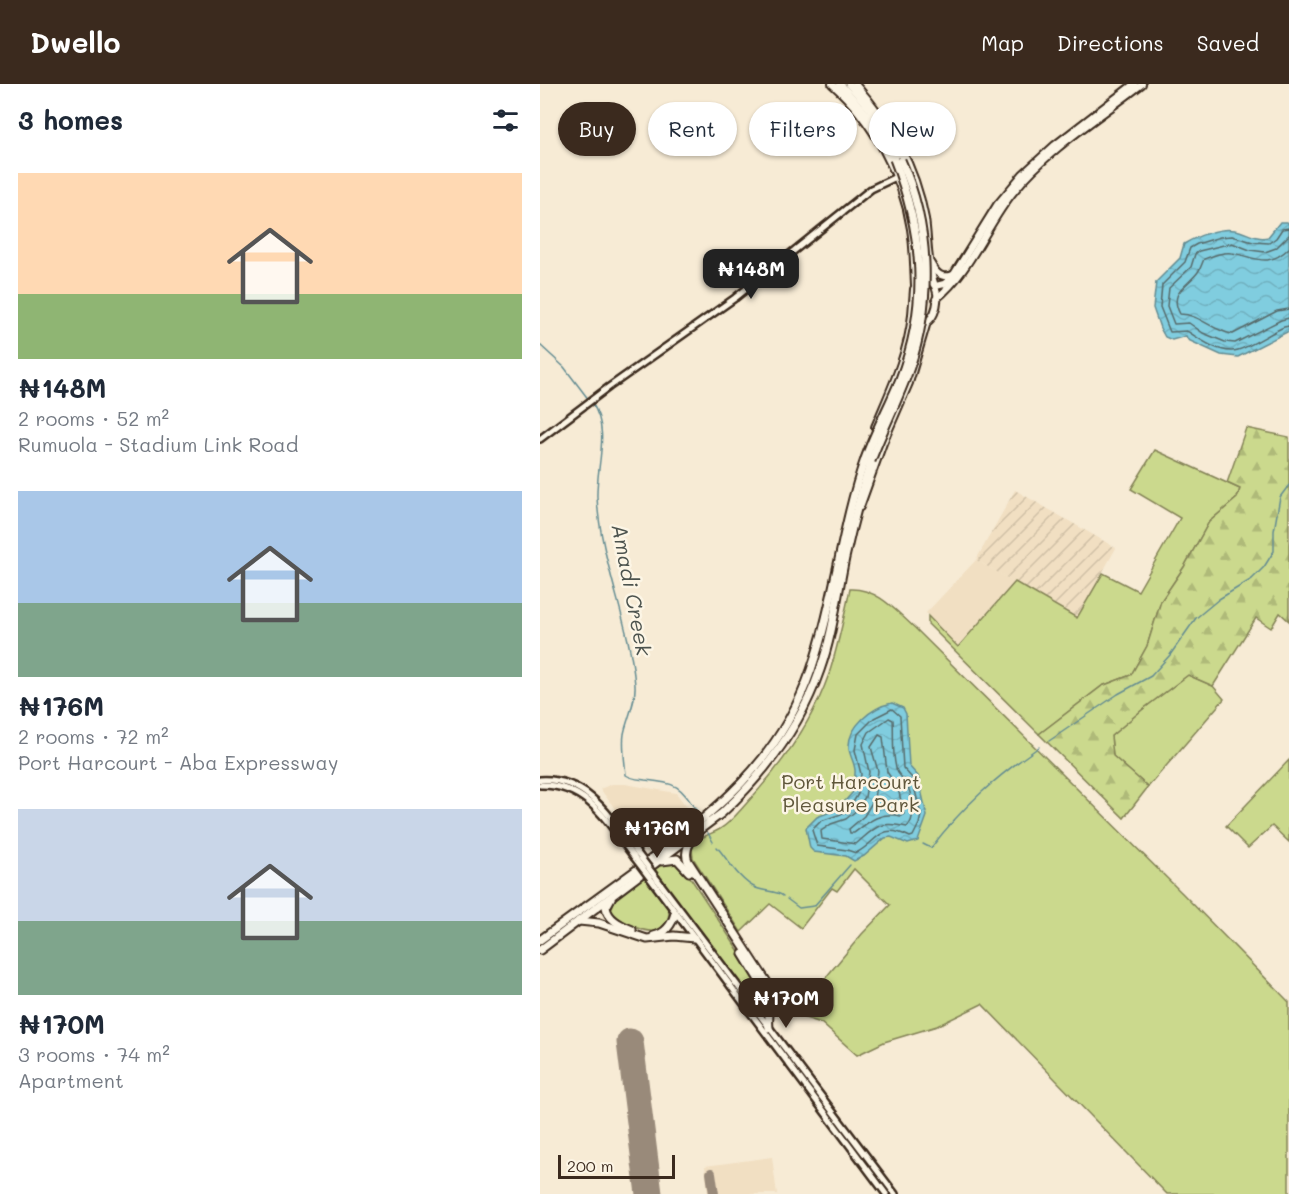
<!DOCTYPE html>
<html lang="en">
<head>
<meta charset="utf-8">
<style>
	body { margin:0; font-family:Mali,sans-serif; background:#f2f2f3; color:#1f2937; height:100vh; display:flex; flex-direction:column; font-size:22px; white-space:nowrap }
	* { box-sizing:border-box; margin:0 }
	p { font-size:20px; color:#747a83 }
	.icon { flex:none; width:33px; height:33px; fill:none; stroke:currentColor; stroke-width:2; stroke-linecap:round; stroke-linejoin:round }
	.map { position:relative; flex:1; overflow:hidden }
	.details { display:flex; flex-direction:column; background:#fff; width:540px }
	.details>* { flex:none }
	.top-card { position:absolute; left:18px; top:18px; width:570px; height:54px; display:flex; gap:12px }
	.scale { position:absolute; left:18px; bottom:15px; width:117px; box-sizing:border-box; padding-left:6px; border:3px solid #3b2a1e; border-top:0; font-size:16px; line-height:21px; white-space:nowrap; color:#3b2a1e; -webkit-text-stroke:4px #fcf5e5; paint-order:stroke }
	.price { position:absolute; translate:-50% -51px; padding:0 14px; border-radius:12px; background:#3b2a1e; color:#fff; font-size:20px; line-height:39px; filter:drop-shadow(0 2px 3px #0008) }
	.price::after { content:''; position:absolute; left:50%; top:36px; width:18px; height:14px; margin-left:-9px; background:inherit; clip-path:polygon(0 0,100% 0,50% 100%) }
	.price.on { background:#222; color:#fff }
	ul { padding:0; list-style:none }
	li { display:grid; align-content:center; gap:12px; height:318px; padding:0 18px }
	li span { display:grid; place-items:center; height:186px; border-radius:0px; color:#555 }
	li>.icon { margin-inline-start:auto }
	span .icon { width:108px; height:108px; fill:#fffc; stroke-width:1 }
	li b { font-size:26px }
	h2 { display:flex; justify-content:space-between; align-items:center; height:72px; padding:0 18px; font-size:26px }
	.pill { padding:0 21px; border-radius:27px; background:#fff; box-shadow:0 2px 4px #0004; font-size:21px; line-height:54px }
	.pill.on { background:#3b2a1e; color:#fff }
	header { display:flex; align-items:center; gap:36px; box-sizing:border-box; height:84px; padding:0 30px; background:#3b2a1e; color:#fff }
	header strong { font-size:28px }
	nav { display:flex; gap:33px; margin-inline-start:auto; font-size:21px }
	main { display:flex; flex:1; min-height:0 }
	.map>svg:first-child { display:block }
	.built { fill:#f1dfc2 }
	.industrial { fill:url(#industrial-furrows) }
	.green { fill:#cbd98d; stroke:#838256; stroke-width:1.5 }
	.forest { fill:url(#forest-firs); stroke:#838256; stroke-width:1.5 }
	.water { fill:url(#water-waves); stroke:#648c92; stroke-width:1.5 }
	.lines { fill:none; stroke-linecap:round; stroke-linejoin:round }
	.shore { stroke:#576b6b; stroke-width:1.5 }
	.stream { stroke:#648c92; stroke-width:1.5 }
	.taxiway { stroke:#998a7a; stroke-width:10 }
	.runway { stroke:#998a7a; stroke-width:27 }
	.secondary-casing { stroke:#3b2a1e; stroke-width:10 }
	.primary-casing { stroke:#3b2a1e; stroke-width:10 }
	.highway-casing { stroke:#3b2a1e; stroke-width:11 }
	.secondary { stroke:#fcf5e5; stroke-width:5 }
	.primary { stroke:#fcf5e5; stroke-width:6 }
	.highway { stroke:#fcf5e5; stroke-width:7 }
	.secondary-bridge-casing { stroke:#3b2a1e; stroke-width:10; stroke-linecap:butt }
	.highway-bridge-casing { stroke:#3b2a1e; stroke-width:11; stroke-linecap:butt }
	.secondary-bridge { stroke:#fcf5e5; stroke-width:5 }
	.highway-bridge { stroke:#fcf5e5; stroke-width:7 }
	.labels { text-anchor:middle; stroke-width:5; stroke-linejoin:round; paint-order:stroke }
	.park-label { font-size:20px; fill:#5f563a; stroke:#fcf5e5 }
	.water-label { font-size:21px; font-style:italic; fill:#4c534e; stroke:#fcf5e5 }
</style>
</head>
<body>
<header>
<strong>Dwello</strong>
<nav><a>Map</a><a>Directions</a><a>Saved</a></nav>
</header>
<main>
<section class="details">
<h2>3 homes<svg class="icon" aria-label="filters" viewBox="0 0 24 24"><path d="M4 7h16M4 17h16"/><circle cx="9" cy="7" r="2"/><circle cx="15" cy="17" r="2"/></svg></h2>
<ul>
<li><span style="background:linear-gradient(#ffd9b3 65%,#8fb573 0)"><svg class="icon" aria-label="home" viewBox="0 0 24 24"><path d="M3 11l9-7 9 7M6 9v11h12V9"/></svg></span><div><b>₦148M</b><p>2 rooms · 52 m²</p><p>Rumuola - Stadium Link Road</p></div></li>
<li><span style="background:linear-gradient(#a9c7e8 60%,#7fa58c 0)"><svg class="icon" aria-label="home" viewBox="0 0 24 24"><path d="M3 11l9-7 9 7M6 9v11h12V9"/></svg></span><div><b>₦176M</b><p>2 rooms · 72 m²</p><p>Port Harcourt - Aba Expressway</p></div></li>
<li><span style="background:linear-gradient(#c9d6e8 60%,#7fa58c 0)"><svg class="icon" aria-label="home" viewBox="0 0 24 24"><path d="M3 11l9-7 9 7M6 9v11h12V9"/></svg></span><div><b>₦170M</b><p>3 rooms · 74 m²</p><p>Apartment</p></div></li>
</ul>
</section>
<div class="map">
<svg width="749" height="1110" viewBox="0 0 749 1110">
	<defs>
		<pattern id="industrial-furrows" width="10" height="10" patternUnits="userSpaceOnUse" patternTransform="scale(1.5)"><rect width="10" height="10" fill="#f1dfc2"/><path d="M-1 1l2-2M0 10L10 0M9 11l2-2" fill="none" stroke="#d0c0a6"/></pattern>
		<pattern id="forest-firs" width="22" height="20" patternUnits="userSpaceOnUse" patternTransform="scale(1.5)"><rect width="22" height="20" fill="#cbd98d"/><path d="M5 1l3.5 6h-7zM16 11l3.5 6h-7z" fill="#afba79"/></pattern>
		<pattern id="water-waves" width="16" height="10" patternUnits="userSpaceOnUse" patternTransform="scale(1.5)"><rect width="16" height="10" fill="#80cddf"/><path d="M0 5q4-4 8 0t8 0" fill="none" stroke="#70b0bf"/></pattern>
	</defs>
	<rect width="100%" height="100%" fill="#f7ebd5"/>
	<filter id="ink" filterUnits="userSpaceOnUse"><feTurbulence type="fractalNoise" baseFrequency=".0167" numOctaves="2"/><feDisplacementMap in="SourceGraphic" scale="12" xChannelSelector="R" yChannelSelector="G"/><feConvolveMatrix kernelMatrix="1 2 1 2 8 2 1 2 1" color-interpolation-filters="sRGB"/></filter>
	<g filter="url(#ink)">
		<g class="built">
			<path d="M436,476L475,498L417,563L386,529Z"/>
			<path d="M72,700H85L136,709L153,731L106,765L60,705Z"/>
			<path d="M232,1073L237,1110H168L165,1082Z"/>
		</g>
		<path class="industrial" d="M475,406L576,464L537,534L436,476Z"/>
		<g class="green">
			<path d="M615,366L700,405L697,414L669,438L644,483L621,517L607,562L591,591L562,602L499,650L388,540V532L418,563L475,498L537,534L563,489L598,507L640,434L591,405Z"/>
			<path d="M310,505C337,504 356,527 375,544L643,810L749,918V1110H627L442,920L397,942L344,958L317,971L281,939L259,932L263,919L268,917L272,918L287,892L322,850L350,821L314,785L297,807L292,804L261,844L230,820L201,848L153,774L152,765C158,752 170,751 180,745C190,739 198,729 206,720C241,682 272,639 289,590C298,562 304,534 310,505Z"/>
			<path d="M648,591L673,602L684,615L608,703L573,672L571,652L603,625Z"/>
			<path d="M749,676V758L732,742L708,764L686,742Z"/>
			<path d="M133,776L144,784L222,902V911L219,917L214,918L113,785Z"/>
			<path d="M105,792L128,823C131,833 126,842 117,847C102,849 80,838 71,826L75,815Z"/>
		</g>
		<path class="forest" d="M706,344L749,353V537L740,529L731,544L716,534L673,602L648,591L603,625L571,652L573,672L608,703L584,734L499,650L562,602L591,591L607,562L621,517L644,483L669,438L697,414L700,405L687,399Z"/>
		<g class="water">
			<path d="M740,138H747L749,140V247L698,273L681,271L648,256L646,252L632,256L625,253L620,244L613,224L616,198L640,174L644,160C657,152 680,143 695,146C707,148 716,156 728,153Z"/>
			<path d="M352,619L363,624L366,630L369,682L378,692L387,732L378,757L368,760L351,753L345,754L324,772L314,777L306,772L274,768L270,764L266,744L277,733L298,725L313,708C313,701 315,695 315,689C316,681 310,673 309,665C307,643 332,623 352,619Z"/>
		</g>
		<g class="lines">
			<g class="shore">
				<path d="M749,144L742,145L736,154L729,159L713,158L692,152L680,153L657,160L650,164L645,178L622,201L620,223L630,248L647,247C659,255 681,271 698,266C712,262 730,249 744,243L749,242"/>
				<path d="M749,151L736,164L725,168L710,166L692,159L659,167L655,170L651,183L629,204L627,222L634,240L649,239L663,249L685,258L695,259L741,236L749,234"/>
				<path d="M749,164C728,185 715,173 692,169C683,167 672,172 664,175C662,179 661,184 658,188C647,203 628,208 640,230C660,230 673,248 693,250L737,227L749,225"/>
				<path d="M352,625L360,632L363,684L372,694L381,731L379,740L373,752L370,753C339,737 338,758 316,769L307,766L277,762L272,746L281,737L301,730L312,720L318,710L321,690L315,666L318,650L334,634Z"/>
				<path d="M349,634L353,636C354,652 352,668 356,684C357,691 363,693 366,699C372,710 377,734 367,743C339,736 336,743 316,760L282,755L281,747L291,740L306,735L317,726L325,713L329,688L323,660L329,648Z"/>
				<path d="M339,651L343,653L347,688L358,704L364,730L361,732C341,727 329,737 314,749H310L309,745L324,732L334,715L338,687L331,663Z"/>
			</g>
			<g class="stream">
				<path d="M0,261L24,283L49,316"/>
				<path d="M52,319C71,348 56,381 57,413C60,477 90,538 95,601C96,619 87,634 84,650C82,662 85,679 86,691C92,695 98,695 105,696C139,700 139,701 158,729"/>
				<path d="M509,657L578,610L611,592L630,571L656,534L679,515L712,495L724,483L734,467V447L740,413L749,401"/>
				<path d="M168,749L173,758"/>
				<path d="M383,760L391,764C423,722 456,693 499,663"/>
				<path d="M177,763C188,776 200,797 216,804C225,808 236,806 243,812"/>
				<path d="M247,815L259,824L274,822L310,781"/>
			</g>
			<path class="taxiway" d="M171,1089L174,1110"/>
			<path class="runway" d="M90,958L109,1110"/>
			<g class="secondary-casing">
				<g id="secondary">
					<path d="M0,355L69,303L195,214L331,105L356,93"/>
					<path d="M0,696C49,693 72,736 98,770"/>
					<path d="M0,701C48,700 68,739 94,773"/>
					<path d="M117,795L355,1110"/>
					<path d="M113,798L346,1110"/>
				</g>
			</g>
			<g class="primary-casing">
				<g id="primary">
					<path d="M292,0C332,35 363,92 371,145C374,163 374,183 375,201"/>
					<path d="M315,0C351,41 375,80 385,135C388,155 387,179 394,199"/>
					<path d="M391,180C396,190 402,195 413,191"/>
					<path d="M388,195C402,202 399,230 387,238H380L372,231L374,205L380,196Z"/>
					<path d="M396,202L404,200L411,195L457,121L483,90L515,61L594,0"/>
					<path d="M396,215C431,187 446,141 474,107C508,65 560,33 602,0"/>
					<path d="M335,343C350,307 368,271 372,231"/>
					<path d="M320,423L343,359L369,299L387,238"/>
				</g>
			</g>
			<g class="highway-casing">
				<g id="highway">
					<path d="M300,0L334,39L354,75"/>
					<path d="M309,0L337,33L361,76"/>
					<path d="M154,752C148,760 144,768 148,777L230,903C233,915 227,929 229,944"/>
					<path d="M122,777L137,775L149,788"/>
					<path d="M71,814L66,823C68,836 81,841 92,846"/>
					<path d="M39,837L59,839L107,855L134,852L154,854"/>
					<path d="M114,852C126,849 132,841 135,829"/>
					<path d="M0,856C33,832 66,808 99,784C175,728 239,679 271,586C295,517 301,443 325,375"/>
					<path d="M0,866L182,729C224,690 261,641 280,586C293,550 297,512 305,474C312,442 321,408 331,377"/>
					<path d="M203,870L227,909L223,918L214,924"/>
				</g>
			</g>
			<use href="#secondary" class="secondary"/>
			<use href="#primary" class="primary"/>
			<use href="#highway" class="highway"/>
			<g class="secondary-bridge-casing">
				<g id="secondary-bridge">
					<path d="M98,770L117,795"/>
					<path d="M94,773L113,798"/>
				</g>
			</g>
			<g class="highway-bridge-casing">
				<g id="highway-bridge">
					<path d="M325,375C335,347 349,322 360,295C389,219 383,149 354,75"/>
					<path d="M331,377C343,345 359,315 370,283C393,217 390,140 361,76"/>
				</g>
			</g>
			<use href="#secondary-bridge" class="secondary-bridge"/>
			<use href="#highway-bridge" class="highway-bridge"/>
		</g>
	</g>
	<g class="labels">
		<g class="park-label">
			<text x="311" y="705">Port Harcourt<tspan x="311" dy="23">Pleasure Park</tspan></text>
		</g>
		<g class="water-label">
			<text transform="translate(91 506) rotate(79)" y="7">Amadi Creek</text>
		</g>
	</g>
</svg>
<div class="scale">200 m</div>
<b class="price on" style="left:211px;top:216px">₦148M</b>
<b class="price" style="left:117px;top:775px">₦176M</b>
<b class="price" style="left:246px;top:945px">₦170M</b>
<div class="top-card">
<a class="pill on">Buy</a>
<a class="pill">Rent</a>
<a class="pill">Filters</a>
<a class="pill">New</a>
</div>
</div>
</main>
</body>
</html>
